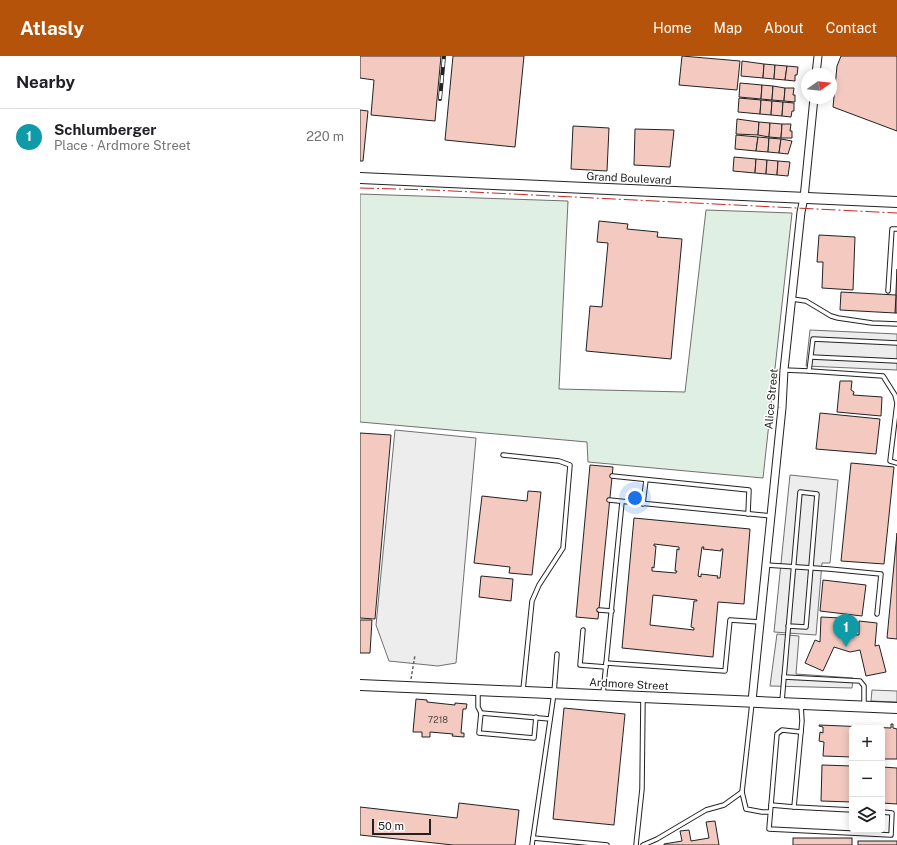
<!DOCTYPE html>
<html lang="en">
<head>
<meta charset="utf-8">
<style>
	:root { --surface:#fff; --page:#f6f6f6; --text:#202124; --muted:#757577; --line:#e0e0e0; --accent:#b45309 }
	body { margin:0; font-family:"Public Sans",sans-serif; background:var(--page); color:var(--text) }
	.controls { position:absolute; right:12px; bottom:12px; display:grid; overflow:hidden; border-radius:6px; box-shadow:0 2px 10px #0003 }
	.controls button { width:36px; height:36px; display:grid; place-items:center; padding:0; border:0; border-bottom:1px solid var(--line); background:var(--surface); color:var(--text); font:20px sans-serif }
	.compass { position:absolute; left:441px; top:12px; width:36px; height:36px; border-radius:50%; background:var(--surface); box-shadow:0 2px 10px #0003; rotate:76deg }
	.scale { position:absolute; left:12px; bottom:10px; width:59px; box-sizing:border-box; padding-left:4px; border:2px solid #222; border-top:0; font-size:11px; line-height:14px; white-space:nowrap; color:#222; -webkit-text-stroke:3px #fff; paint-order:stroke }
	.you { position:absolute; left:275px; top:442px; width:14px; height:14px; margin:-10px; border:3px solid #fff; border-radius:50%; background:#1a73e8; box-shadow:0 0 0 6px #1a73e833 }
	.badge { display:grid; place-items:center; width:26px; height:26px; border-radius:50%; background:var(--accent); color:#fff; font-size:13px; font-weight:700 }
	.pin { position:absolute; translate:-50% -33px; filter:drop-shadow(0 1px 2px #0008) }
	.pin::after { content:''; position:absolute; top:21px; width:14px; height:12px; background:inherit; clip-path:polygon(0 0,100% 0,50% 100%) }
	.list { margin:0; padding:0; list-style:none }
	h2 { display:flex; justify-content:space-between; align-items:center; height:52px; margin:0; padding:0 16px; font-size:17px }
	h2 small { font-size:13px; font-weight:400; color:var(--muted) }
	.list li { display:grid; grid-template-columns:26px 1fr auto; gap:12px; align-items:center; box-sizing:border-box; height:56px; padding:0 16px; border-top:1px solid var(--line) }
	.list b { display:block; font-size:15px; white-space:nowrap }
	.list p { margin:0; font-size:13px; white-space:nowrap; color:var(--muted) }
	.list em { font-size:13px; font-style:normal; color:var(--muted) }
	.icon { flex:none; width:22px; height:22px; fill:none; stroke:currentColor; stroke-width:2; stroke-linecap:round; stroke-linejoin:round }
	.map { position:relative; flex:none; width:537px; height:789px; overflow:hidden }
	header { display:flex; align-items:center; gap:24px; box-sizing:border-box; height:56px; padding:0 20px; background:var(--accent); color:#fff }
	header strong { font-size:19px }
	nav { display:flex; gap:22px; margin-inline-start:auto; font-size:14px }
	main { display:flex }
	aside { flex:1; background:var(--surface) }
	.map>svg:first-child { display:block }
	.green { fill:#e0efe3; stroke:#6f6f6f }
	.parking { fill:#ededed; stroke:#6f6f6f }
	.building { fill:#f3c9c0; stroke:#222; fill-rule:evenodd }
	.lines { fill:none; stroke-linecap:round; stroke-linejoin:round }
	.lane-casing { stroke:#222; stroke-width:5.5 }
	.street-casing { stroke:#222; stroke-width:9 }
	.secondary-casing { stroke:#222; stroke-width:12 }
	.path { stroke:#646464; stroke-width:1.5; stroke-dasharray:3 2; stroke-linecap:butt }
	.lane { stroke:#fff; stroke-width:3.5 }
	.street { stroke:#fff; stroke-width:7 }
	.secondary { stroke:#fff; stroke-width:10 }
	.rail-casing { stroke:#222; stroke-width:4 }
	.rail { stroke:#fff; stroke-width:2.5; stroke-dasharray:8; stroke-linecap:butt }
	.power { stroke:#c62828; stroke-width:1; stroke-dasharray:14 3 2 3; stroke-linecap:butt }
	.labels { text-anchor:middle; stroke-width:3; stroke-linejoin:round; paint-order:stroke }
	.number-label { font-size:9px; fill:#564c4a }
	.street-label { font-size:11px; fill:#222; stroke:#fff }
</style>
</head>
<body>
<header>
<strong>Atlasly</strong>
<nav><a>Home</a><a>Map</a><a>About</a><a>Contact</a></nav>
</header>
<main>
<aside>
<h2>Nearby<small></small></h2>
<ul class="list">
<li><span class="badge" style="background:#0f9aa8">1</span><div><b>Schlumberger</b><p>Place · Ardmore Street</p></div><em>220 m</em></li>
</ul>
</aside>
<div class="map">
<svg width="537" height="789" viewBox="0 0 537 789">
	<rect width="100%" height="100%" fill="#fff"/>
	<polygon class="green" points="0,138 208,145 199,333 325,336 346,154 432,157 403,422 228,406 227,386 0,366"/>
	<g class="parking">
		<polygon points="450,274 537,278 537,314 446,310"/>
		<polygon points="35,374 116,382 96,607 78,610 29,605 16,569"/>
		<polygon points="430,419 478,424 470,507 462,507 456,579 414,576"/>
		<polygon points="417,578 439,580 436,618 493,622 492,632 410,630"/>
		<polygon points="512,634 537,635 537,646 511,645"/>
	</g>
	<g class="building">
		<polygon points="0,0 81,0 75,65 11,59 14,24 0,22"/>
		<polygon points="93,0 164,0 155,91 85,84"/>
		<polygon points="322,0 380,5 377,34 319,29"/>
		<polygon points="481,0 537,0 537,75 473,51 477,10"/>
		<polygon points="382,5 404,8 403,22 381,20"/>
		<polygon points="404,8 415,9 414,23 403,22"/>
		<polygon points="415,9 427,10 425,24 414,23"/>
		<polygon points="427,10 438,11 437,19 435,19 435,25 425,24"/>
		<polygon points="380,27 402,29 401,43 379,41"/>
		<polygon points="402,29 413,30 412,44 401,43"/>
		<polygon points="413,30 425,32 424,45 412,44"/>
		<polygon points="425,32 434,32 433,39 435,39 435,46 424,45"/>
		<polygon points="379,42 401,44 400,58 378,56"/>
		<polygon points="401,44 412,45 411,59 400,58"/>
		<polygon points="412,45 423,46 422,60 411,59"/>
		<polygon points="423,46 434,47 434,55 432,55 431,61 422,60"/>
		<polygon points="0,54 8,55 3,105 0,105"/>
		<polygon points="377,63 399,66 398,79 376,78"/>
		<polygon points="399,66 410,67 409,81 398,79"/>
		<polygon points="410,67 422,68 421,82 409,81"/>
		<polygon points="422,68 431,68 430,75 432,75 432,82 421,82"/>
		<polygon points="213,70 249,72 247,115 211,113"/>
		<polygon points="275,73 314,74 310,111 274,109"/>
		<polygon points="376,79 398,81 396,95 375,93"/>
		<polygon points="398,81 409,82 408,96 396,95"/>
		<polygon points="409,82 421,83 419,97 408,96"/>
		<polygon points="421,83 432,85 428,98 419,97"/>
		<polygon points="374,101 396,103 395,117 373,115"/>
		<polygon points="396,103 407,104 406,118 395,117"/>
		<polygon points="407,104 418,105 417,119 406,118"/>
		<polygon points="418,105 430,106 428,120 417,119"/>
		<polygon points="239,165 268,168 267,173 298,176 297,181 322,183 311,303 226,295 230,250 242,251 248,187 237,186"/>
		<polygon points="459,179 495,181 493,234 462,232 463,206 457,206"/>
		<polygon points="537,213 537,257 535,257"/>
		<polygon points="481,236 536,239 535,257 480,254"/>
		<polygon points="480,325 492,325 491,334 494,336 493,339 522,341 521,360 477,356"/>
		<polygon points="460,357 520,363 516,398 456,393"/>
		<polygon points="0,377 31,379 15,563 0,562"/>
		<polygon points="491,407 534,411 524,508 481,505"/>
		<polygon points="230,409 253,411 238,563 216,561"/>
		<polygon points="168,435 181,436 172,519 149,517 150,511 114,507 122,440 167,445"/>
		<path d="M274,462L390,473L384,548L358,546L353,601L262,592ZM294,488L319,491V494L317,493L315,515H317L316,517L292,515V511L294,512L296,490H294ZM342,491H344L343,493L361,495V493H363L360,522H357L358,520L341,518V521L338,520ZM293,539L337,544V545H334L331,571L334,572V574L290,569Z"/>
		<polygon points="537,477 537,583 527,582"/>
		<polygon points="121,520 153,523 151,545 119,541"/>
		<polygon points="463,524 506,529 502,560 460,555"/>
		<polygon points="461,561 480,562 479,578 499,579 499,565 517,567 515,590 519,589 526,616 506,620 500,594 490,596 474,591 463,615 445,607 455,584 460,586"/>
		<polygon points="0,564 12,564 10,597 0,597"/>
		<polygon points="56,643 67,644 67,646 95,649 95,647 107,648 106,653 103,653 101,677 104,677 104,681 92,680 93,678 70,676 70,681 62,681 62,676 53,676"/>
		<polygon points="204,652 265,658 254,769 193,763"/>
		<polygon points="531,668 533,668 533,672 537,673 537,703 522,703 522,672 492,672 492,701 463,700 464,686 459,685 460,676 463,677 463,671 459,670 459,669 531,672"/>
		<polygon points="462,709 492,710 492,746 461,745"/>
		<polygon points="522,711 537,712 537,748 522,747"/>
		<polygon points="99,747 159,754 155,789 93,789 0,779 0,751 97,762"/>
		<polygon points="355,765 359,789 304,789 304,788 322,785 320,775 329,774 331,785 349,782 346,766"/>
		<rect x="433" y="782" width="59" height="7"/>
		<rect x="498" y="785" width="39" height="4"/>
	</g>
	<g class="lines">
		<g class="lane-casing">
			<g id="lane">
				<polyline points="528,235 532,173 537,173"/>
				<polyline points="432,243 446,245 471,260 478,262 512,267 537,268"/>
				<polyline points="451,301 537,305"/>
				<polyline points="424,314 449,315 453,283 537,287"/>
				<polyline points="449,315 523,320 535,339 537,347 530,405 537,407"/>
				<polyline points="143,399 199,405 210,409 203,492 179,529 172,545 163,634"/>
				<polyline points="252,420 389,434 388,458"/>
				<polyline points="249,444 411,460"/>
				<polyline points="283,448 286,424"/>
				<polyline points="406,509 469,513 521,518 517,558"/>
				<polyline points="239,554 252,555"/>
				<polyline points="223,574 220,609 246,611"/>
				<polyline points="246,607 365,615 370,564 400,566"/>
				<polyline points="424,621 500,625 504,630 504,649"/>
				<polyline points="118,635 118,651 121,657 119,677 174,682 176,661"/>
				<polyline points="243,638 262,446"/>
				<polyline points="422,645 440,436 457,438 446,571 428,570"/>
				<polyline points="441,649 442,665 434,751 492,754"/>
				<polyline points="121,657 190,663"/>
				<polyline points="441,676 422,674 417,678 409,773 531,779 532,757 522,756"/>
				<polyline points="382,736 386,753 402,756 410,756"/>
				<polyline points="411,749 434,751"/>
				<polyline points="173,782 247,789"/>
				<polyline points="172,789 194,637 197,598"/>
				<polyline points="276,789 282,733 283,642"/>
				<polyline points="283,789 297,783 346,754 364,749 382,736 392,647"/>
			</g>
		</g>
		<g class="street-casing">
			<g id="street">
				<polyline points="456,18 458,0"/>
				<polyline points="392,645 422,352 424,314 441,156 444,142 454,42"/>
			</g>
		</g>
		<g class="secondary-casing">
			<g id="secondary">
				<polyline points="0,122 537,146"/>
				<polyline points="0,629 537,652"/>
			</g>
		</g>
		<polyline class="path" points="51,623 55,599"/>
		<use href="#lane" class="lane"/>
		<use href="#street" class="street"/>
		<use href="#secondary" class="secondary"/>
		<g class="rail-casing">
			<polyline id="rail" points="80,43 84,0"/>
		</g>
		<use href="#rail" class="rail"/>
		<polyline class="power" points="0,132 72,134 537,157"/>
	</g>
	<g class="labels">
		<g class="number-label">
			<text x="78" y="667">7218</text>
		</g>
		<g class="street-label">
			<text transform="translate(269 122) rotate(3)" y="4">Grand Boulevard</text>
			<text transform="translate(411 343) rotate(-85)" y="4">Alice Street</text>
			<text transform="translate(269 628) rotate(3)" y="4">Ardmore Street</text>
		</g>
	</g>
</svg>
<div class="controls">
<button>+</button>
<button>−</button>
<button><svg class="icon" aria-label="layers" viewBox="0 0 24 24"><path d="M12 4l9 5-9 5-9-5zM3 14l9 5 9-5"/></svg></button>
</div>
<svg class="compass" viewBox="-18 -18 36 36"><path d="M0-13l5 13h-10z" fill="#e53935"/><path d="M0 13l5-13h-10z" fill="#757577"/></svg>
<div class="scale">50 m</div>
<div class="you"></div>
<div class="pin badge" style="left:486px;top:591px;background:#0f9aa8">1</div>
</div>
</main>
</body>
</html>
